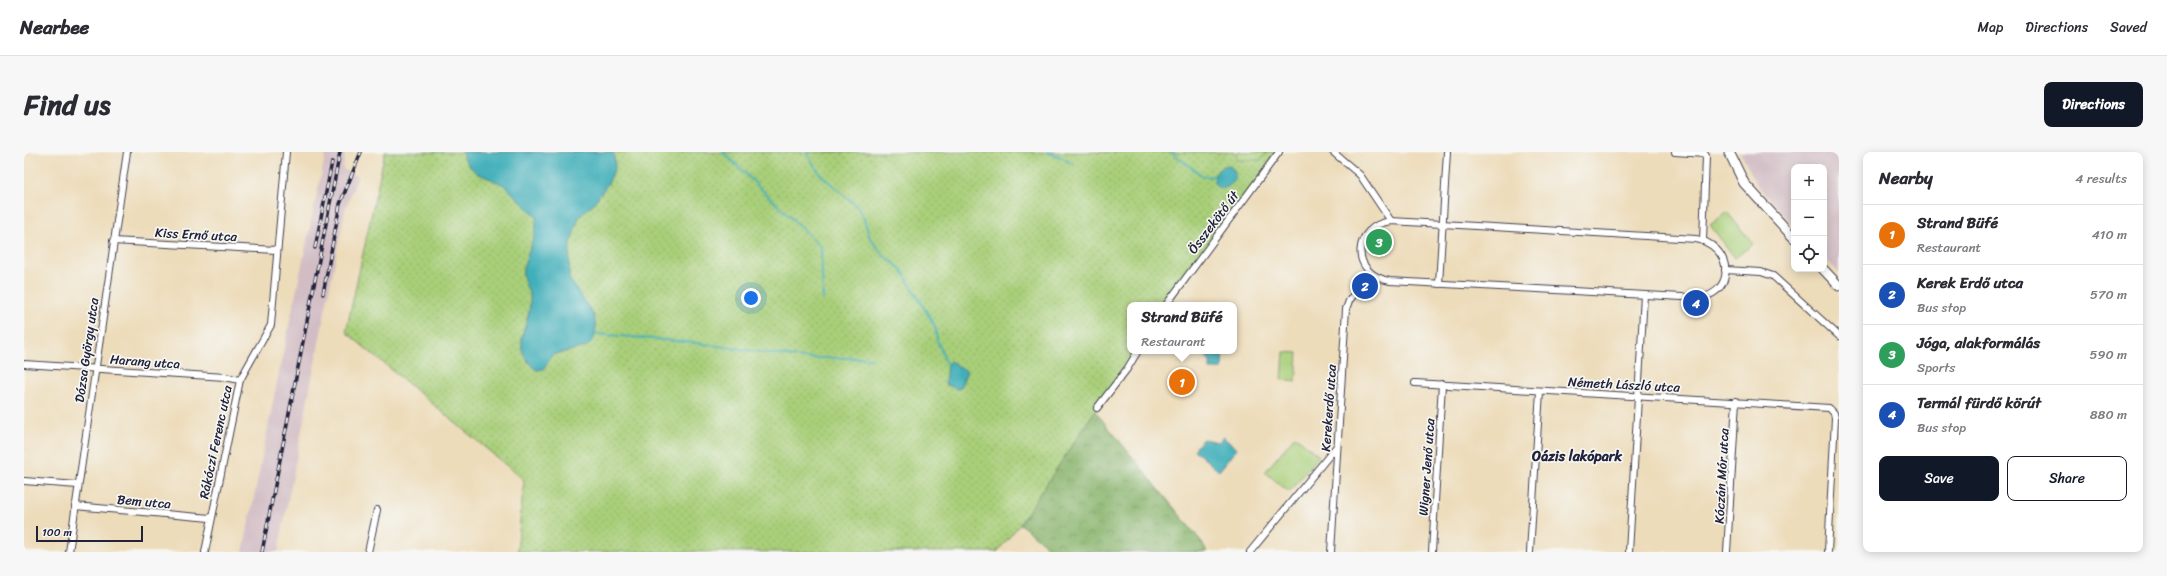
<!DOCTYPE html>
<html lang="en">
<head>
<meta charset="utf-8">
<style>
	:root { --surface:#fff; --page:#f7f7f7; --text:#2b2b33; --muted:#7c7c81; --line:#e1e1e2; --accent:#111827 }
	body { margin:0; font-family:Sriracha,sans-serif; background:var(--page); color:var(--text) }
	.controls { position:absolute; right:12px; top:12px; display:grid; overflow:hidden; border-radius:8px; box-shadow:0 2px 10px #0003 }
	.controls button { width:36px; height:36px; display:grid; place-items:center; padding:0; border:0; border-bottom:1px solid var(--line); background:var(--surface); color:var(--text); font:20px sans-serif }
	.scale { position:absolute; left:12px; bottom:10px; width:107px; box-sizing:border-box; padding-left:4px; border:2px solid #22223b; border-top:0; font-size:11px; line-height:14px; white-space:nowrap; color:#22223b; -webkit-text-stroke:3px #f6f6f2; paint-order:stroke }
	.you { position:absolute; left:727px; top:146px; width:14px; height:14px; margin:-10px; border:3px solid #fff; border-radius:50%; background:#1a73e8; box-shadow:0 0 0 6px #1a73e833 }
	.badge { display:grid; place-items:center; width:26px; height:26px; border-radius:50%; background:var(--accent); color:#fff; font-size:13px; font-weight:700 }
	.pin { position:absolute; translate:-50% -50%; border:2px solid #fff; box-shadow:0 1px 4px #0006 }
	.popup { position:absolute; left:1103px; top:150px; width:110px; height:52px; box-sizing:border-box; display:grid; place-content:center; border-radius:8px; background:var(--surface); filter:drop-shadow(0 1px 3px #0005); font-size:13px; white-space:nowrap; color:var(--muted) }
	.popup b { font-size:15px; color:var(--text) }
	.popup::after { content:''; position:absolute; left:50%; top:100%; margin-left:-8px; border:8px solid transparent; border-top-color:var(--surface) }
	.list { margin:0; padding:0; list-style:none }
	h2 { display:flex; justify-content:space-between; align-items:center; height:52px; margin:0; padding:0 16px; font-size:17px }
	h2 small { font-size:13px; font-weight:400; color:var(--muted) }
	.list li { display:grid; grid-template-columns:26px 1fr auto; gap:12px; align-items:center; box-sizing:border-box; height:60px; padding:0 16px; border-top:1px solid var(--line) }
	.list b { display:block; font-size:15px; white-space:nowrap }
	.list p { margin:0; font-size:13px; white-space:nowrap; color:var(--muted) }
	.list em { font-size:13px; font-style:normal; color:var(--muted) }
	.actions { display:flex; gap:8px; padding:12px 16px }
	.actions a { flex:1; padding:9px 0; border:1px solid var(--accent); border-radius:8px; text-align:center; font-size:14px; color:var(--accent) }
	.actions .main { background:var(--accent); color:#fff }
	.icon { flex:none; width:22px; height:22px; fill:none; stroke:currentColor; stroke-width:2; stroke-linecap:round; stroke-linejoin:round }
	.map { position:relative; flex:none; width:1815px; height:400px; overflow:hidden; border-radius:8px }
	header { display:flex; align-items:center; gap:24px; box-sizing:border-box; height:56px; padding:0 20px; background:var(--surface); border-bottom:1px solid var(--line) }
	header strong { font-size:19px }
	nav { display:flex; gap:22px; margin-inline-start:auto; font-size:14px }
	.intro { display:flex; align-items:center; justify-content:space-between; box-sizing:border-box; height:96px; padding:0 24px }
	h1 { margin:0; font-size:28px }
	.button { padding:10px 18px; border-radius:8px; background:var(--accent); color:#fff; font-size:14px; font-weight:700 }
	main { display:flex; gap:24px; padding:0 24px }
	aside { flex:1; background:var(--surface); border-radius:8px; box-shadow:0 2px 10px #0003 }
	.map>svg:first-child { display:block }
	.industrial { fill:#d2bdc5 }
	.grass { fill:url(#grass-dots); stroke:#66785a }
	.forest { fill:url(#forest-crowns); stroke:#546a52 }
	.park { fill:#a9cf79; stroke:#66785a }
	.water { fill:#3fafb9; stroke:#30687a }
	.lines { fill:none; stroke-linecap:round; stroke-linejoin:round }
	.stream { stroke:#3fafb9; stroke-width:2 }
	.street-casing { stroke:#403e4e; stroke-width:8 }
	.secondary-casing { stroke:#403e4e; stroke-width:11 }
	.street { stroke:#fff; stroke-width:6 }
	.secondary { stroke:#fff; stroke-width:9 }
	.rail-casing { stroke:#22223b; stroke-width:3.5 }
	.rail { stroke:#f6f6f2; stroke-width:2; stroke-dasharray:6; stroke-linecap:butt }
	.labels { text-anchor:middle; stroke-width:3.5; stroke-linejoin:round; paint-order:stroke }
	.street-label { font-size:13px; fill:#22223b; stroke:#f6f6f2 }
	.neighbourhood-label { font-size:14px; font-weight:bold; fill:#22223b; stroke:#f6f6f2 }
</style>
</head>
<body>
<header>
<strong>Nearbee</strong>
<nav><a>Map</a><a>Directions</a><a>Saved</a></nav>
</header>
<div class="intro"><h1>Find us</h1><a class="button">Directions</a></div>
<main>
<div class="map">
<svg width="1815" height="400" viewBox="0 0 1815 400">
	<defs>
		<pattern id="grass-dots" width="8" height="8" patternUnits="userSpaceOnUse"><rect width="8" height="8" fill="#a9cf79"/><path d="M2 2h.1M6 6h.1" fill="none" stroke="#91b16a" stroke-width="1.8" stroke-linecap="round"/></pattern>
		<pattern id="forest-crowns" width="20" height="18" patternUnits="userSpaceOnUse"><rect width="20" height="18" fill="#86b269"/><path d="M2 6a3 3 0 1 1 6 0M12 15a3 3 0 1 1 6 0" fill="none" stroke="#6d9058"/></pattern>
	</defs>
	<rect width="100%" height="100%" fill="#f6f6f2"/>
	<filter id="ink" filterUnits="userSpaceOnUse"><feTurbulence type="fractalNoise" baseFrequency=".025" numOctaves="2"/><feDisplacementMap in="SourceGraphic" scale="8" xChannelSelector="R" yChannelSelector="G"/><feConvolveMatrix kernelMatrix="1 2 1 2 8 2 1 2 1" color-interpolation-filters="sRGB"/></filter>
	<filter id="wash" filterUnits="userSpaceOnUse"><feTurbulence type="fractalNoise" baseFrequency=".012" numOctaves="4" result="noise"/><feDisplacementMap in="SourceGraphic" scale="16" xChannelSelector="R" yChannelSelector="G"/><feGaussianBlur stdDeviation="0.9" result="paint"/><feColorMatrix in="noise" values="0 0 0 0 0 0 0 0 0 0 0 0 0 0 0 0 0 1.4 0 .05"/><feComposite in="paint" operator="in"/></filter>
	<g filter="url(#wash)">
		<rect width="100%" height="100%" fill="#eddcba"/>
		<g class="industrial">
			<polygon points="302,0 321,0 319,17 334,24 321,58 254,400 219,400 254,225"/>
			<polygon points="1716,0 1815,0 1815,121 1800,105 1800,15 1770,15 1770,73 1733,33"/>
		</g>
		<polygon class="grass" points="361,0 1250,0 1238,24 1142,153 1106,153 1106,199 1114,199 1073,256 996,372 973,400 493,400 500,328 322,180"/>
		<polygon class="forest" points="1071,259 1177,389 1183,400 1030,400 996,372"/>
		<g class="park">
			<polygon points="1213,0 1243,0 1237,8 1212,8"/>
			<polygon points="1703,60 1729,92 1711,106 1686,73"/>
			<polygon points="1260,200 1274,201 1272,230 1258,228"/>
			<polygon points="1271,284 1295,304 1265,340 1241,320"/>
		</g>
		<g class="water">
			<path d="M437,0H588L590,3L591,15L585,30L569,52L555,65L546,93L545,126L570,164L572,175L570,187L562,195L528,203L520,217L512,218C484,193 505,179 506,150C507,139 497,129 499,117C504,98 514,84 512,64L480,33L453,21L444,13Z"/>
			<path d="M1203,13C1219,19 1209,39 1194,36C1187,26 1191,17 1203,13Z"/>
			<polygon points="1183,199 1199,199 1198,217 1186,217 1186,207 1183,207"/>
			<polygon points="926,209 943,219 936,236 933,237 921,232 923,213"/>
			<polygon points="1199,285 1213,297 1195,319 1170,298 1179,287 1195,290"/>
		</g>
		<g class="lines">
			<g class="stream">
				<polyline points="699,0 797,95 799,148"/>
				<polyline points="782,0 796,22 833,54 840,67 846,86 859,103 877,117 911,174 913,188 923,213"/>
				<polyline points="1023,0 1039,6 1050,13"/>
				<polyline points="1147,0 1180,25 1190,24"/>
				<polyline points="570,179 574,182 673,191 779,206 848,206"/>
			</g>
		</g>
	</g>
	<g filter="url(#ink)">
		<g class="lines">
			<g class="street-casing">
				<g id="street">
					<polyline points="1309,0 1336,23 1367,69"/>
					<polyline points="1651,0 1681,2 1682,4 1679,89"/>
					<path d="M1367,69L1672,87C1707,93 1714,139 1676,146L1366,129C1325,122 1328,74 1367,69Z"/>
					<polyline points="89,89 253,98"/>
					<polyline points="1701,118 1737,120 1749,124 1815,184"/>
					<polyline points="1415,132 1423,0"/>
					<polyline points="1142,153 1255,0"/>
					<polyline points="0,212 201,225 216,228"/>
					<polyline points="1391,231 1805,256 1810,261 1811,266 1804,400"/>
					<polyline points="1073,256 1103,217 1114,199"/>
					<polyline points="0,329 54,333"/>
					<polyline points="51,354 186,366"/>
					<polyline points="45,400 103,0"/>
					<polyline points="181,400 216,228 247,173 262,0"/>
					<polyline points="344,400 353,358"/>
					<polyline points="1226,400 1313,294"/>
					<polyline points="1307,400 1322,157 1325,149 1346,121"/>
					<polyline points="1408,400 1418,232"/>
					<polyline points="1506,400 1516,239"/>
					<polyline points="1605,400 1620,143"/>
					<polyline points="1703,400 1712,249"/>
				</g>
			</g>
			<g class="secondary-casing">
				<g id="secondary">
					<polyline points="1705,0 1720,31 1770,86"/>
					<polyline points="1799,117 1815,134"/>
				</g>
			</g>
			<use href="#street" class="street"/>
			<use href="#secondary" class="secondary"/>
			<g class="rail-casing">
				<g id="rail">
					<polyline points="291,96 308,10"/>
					<polyline points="299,142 316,52 337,0"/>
					<polyline points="238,400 316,0"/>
				</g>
			</g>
			<use href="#rail" class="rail"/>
		</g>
	</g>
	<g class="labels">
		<g class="street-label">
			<text transform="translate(1189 70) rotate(-53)" y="5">Összekötő út</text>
			<text transform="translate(172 82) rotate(3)" y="5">Kiss Ernő utca</text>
			<text transform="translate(62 198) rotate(-82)" y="5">Dózsa György utca</text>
			<text transform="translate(121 209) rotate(4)" y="5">Harang utca</text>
			<text transform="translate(1600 232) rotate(3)" y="5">Németh László utca</text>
			<text transform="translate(1304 256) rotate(-86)" y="5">Kerekerdő utca</text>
			<text transform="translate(191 290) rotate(-78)" y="5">Rákóczi Ferenc utca</text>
			<text transform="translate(1402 315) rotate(-86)" y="5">Wigner Jenő utca</text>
			<text transform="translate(1697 324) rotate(-87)" y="5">Kóczán Mór utca</text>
			<text transform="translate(120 349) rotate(5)" y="5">Bem utca</text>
		</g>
		<g class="neighbourhood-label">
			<text x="1553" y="309">Oázis lakópark</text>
		</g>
	</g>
</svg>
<div class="controls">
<button>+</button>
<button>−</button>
<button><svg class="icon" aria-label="locate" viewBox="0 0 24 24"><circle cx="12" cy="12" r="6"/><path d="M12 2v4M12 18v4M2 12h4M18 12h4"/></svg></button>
</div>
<div class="scale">100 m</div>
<div class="you"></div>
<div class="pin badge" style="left:1158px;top:230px;background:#e8710a">1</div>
<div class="popup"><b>Strand Büfé</b>Restaurant</div>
<div class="pin badge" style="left:1341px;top:134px;background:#1a4fb4">2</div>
<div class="pin badge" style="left:1355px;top:90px;background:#2e9e5b">3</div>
<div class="pin badge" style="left:1672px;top:151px;background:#1a4fb4">4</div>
</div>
<aside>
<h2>Nearby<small>4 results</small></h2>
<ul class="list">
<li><span class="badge" style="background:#e8710a">1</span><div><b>Strand Büfé</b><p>Restaurant</p></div><em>410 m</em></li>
<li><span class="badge" style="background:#1a4fb4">2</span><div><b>Kerek Erdő utca</b><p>Bus stop</p></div><em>570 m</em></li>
<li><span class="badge" style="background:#2e9e5b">3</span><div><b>Jóga, alakformálás</b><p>Sports</p></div><em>590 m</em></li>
<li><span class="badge" style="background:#1a4fb4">4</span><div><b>Termál fürdő körút</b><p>Bus stop</p></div><em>880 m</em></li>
</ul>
<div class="actions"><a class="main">Save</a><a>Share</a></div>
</aside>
</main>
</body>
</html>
